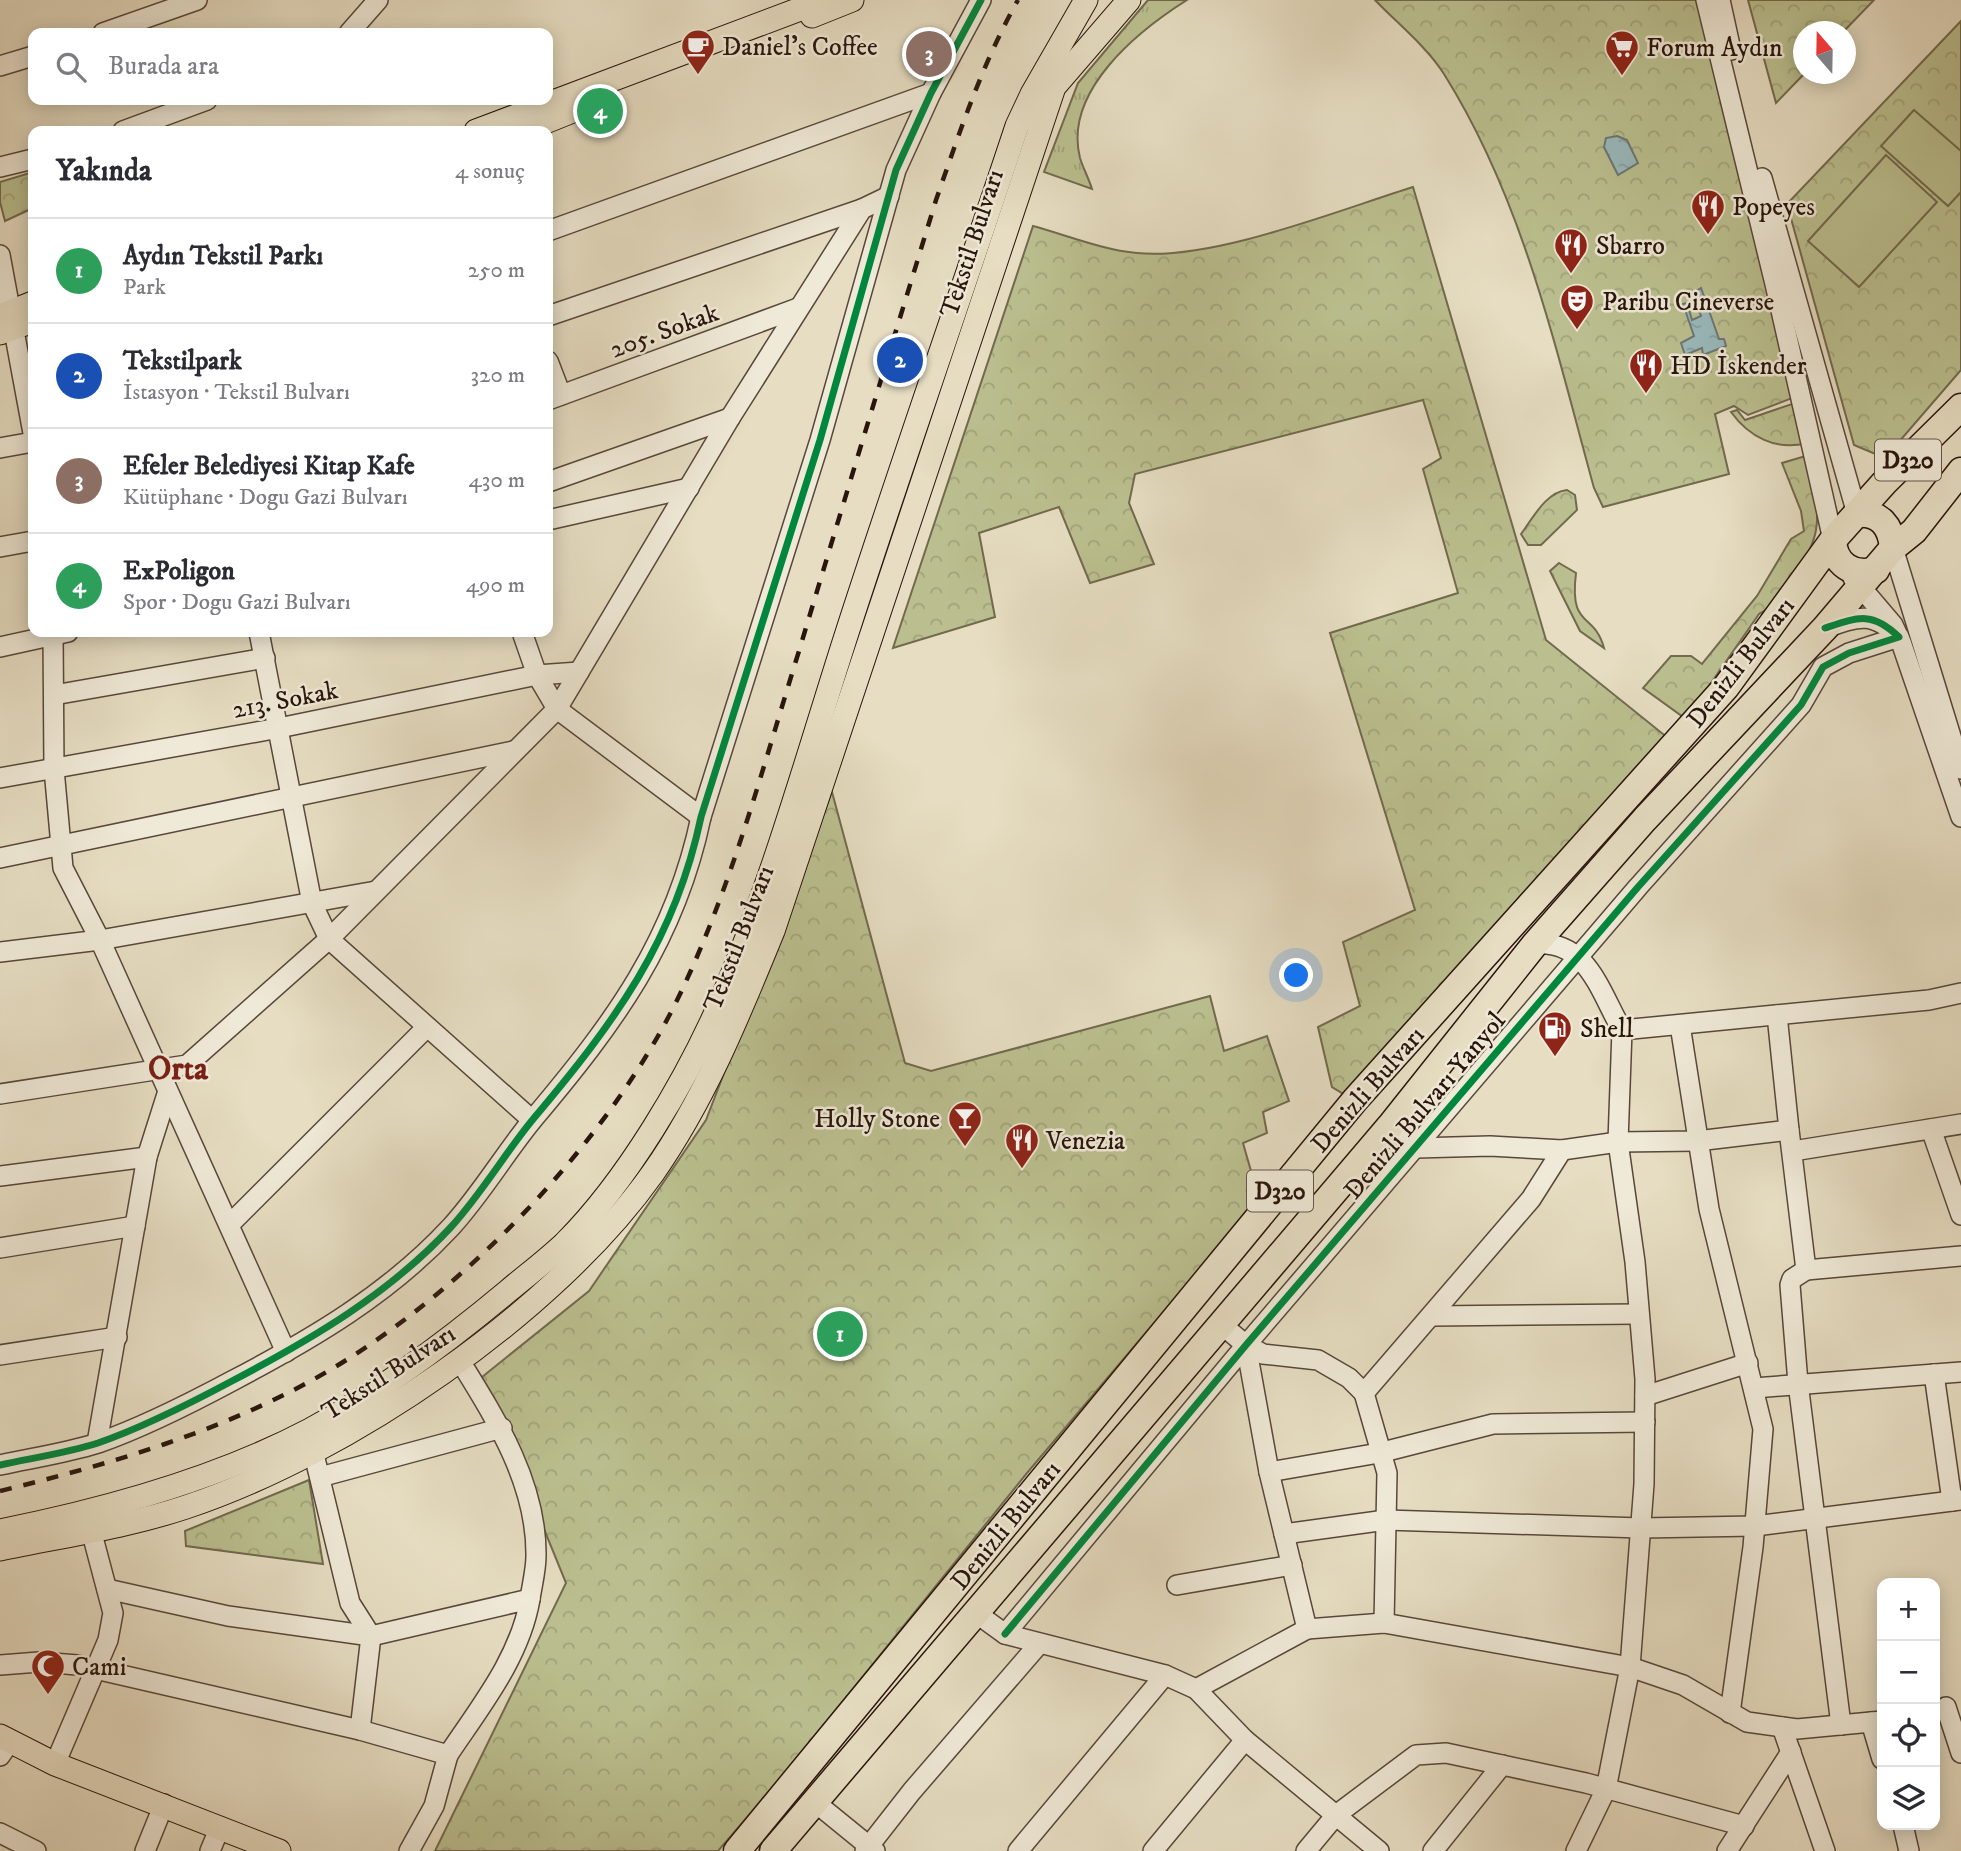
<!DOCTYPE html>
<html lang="tr">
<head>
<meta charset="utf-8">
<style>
	:root { --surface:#fff; --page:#f2f2f3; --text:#2b2b33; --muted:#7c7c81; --line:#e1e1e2; --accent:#d93025 }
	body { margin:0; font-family:"IM FELL DW Pica",serif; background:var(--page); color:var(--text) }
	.controls { position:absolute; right:21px; bottom:21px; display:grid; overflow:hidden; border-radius:14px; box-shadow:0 4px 18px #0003 }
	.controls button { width:63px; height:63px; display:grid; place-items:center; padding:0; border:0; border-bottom:2px solid var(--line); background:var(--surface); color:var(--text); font:35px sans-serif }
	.compass { position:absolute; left:1793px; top:21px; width:63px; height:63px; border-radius:50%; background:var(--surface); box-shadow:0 4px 18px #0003; rotate:340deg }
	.you { position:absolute; left:1297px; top:976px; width:24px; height:24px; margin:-18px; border:5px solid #fff; border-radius:50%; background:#1a73e8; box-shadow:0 0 0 10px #1a73e833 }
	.badge { display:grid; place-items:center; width:46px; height:46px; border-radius:50%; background:var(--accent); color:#fff; font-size:23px; font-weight:700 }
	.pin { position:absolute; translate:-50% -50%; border:4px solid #fff; box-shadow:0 2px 7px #0006 }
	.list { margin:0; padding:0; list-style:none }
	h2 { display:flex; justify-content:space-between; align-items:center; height:91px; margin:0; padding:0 28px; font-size:30px }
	h2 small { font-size:23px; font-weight:400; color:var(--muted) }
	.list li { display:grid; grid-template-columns:46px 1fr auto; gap:21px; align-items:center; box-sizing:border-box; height:105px; padding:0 28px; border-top:2px solid var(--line) }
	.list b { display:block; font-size:26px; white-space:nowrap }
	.list p { margin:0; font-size:23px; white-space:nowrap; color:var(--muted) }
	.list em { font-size:23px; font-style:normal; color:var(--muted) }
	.icon { flex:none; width:38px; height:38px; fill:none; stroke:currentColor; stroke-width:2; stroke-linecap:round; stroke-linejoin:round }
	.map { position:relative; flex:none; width:1961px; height:1851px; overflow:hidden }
	.search { position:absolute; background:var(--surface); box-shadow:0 4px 18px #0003; left:28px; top:28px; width:525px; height:77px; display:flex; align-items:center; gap:18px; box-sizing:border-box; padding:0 24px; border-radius:14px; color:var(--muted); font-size:26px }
	.panel { position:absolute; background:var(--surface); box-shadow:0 4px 18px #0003; left:28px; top:126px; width:525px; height:511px; border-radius:14px }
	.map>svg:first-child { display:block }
	.grass { fill:url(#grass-tufts); stroke:#726a4e; stroke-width:2 }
	.forest { fill:url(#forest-crowns); stroke:#726a4e; stroke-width:2 }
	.pitch { fill:#bbbf8f; stroke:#726a4e; stroke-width:2 }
	.water { fill:url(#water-ripples); stroke:#6d7877; stroke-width:2 }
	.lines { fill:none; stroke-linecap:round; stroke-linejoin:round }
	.minor-casing { stroke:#58473a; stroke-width:22 }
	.major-casing { stroke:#29150d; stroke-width:25 }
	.highway-casing { stroke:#29150d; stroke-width:29 }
	.minor { stroke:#efe9d7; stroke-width:19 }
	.major { stroke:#e6ddc2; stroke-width:23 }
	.highway { stroke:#e6ddc2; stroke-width:26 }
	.rail { stroke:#29150d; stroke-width:4.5; stroke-dasharray:12 12; stroke-linecap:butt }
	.cycleway-casing { stroke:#efe9d7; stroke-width:11 }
	.cycleway { stroke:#00873e; stroke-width:7 }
	.labels { text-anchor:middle; stroke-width:5; stroke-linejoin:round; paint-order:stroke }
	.shield { fill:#efe9d7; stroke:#64554a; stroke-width:2 }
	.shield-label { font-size:24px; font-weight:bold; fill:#29150d }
	.poi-label { font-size:26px; fill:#29150d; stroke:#efe9d7; text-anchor:start }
	.street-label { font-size:26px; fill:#29150d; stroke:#efe9d7 }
	.district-label { font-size:33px; font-weight:bold; fill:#7a1f14; stroke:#efe9d7 }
</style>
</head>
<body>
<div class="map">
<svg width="1961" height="1851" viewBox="0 0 1961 1851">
	<defs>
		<pattern id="grass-tufts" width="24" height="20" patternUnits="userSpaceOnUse" patternTransform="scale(1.75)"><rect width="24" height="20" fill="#bbbf8f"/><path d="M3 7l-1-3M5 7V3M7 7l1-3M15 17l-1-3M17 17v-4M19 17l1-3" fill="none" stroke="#a1a37a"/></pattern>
		<pattern id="forest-crowns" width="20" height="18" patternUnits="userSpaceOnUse" patternTransform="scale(1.75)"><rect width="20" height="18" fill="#bbbf8f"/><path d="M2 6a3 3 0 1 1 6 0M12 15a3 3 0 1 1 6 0" fill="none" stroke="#a1a37a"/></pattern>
		<pattern id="water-ripples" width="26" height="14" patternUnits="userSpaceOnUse" patternTransform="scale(1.75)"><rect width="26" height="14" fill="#9ababd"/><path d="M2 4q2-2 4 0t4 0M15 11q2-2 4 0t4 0" fill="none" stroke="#859fa1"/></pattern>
	</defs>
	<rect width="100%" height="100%" fill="#e6ddc2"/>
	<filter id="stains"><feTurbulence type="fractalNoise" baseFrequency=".00286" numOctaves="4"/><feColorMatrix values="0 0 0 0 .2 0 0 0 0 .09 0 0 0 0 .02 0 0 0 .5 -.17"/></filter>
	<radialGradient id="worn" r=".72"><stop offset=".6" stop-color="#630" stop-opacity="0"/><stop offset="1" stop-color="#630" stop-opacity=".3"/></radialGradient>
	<path class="grass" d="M1148,0H1187C1138,31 1063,91 1080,158C1083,168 1089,179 1092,189L1044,172L1078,83Z"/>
	<g class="forest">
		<path d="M1375,0H1699L1795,397L1748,415L1734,406L1715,414L1729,474L1603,507L1594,488C1555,346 1523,200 1444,74C1427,47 1397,23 1375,0Z"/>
		<polygon points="1748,0 1874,0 1844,31 1804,32 1804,74 1776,103"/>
		<polygon points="1961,21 1961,370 1885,458 1854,445 1787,204"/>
		<polygon points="33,172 33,208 5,221 0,202 0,182"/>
		<path d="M1413,187L1546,640L1668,738L1350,1098L1332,1087L1318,1027L1360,1006L1343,942L1415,910L1330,633L1458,593L1423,469L1441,458L1423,400L1135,474L1129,503L1154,564L1090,583L1059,507L979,533L995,617L893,648L1033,226C1066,235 1103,250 1137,253C1212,261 1339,210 1413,187Z"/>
		<path d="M1798,402L1807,443C1776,451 1749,437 1731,412L1737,410L1745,420Z"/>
		<path d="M1809,455C1814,479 1820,505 1816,530C1812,554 1780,604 1759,614L1686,719L1643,688L1671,656H1691L1702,664L1757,596L1791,539L1804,531L1801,511L1782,463Z"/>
		<path d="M1567,490L1575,495L1577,510L1541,545H1528L1521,534C1533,518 1546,492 1567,490Z"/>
		<path d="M1559,563L1576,573C1569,630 1594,611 1604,648L1580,631L1550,571Z"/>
		<polygon points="832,792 905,1063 931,1071 1210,996 1224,1051 1267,1036 1289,1101 1263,1112 1267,1133 1243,1143 1259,1199 1027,1473 781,1778 718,1851 435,1851 566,1583 482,1377 589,1291 706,1120"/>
		<polygon points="309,1480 323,1564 186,1546 185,1531"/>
	</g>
	<g class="pitch">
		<polygon points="1914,110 1961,151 1961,192 1948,206 1881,146"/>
		<polygon points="1886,155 1937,202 1859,287 1808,241"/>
	</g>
	<g class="water">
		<polygon points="1617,136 1627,140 1638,163 1618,175 1604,147 1606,138"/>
		<polygon points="1701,288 1719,339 1724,339 1726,346 1703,355 1702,348 1685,355 1681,343 1694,336 1683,304 1687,303 1692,320 1701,316 1693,293"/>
	</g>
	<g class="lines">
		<g class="minor-casing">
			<g id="minor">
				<polyline points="1706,0 1775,284 1833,540"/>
				<polyline points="1720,0 1731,50"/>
				<polyline points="103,33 197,0"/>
				<polyline points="349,33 378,0"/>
				<polyline points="0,66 33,56"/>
				<polyline points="123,131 207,100"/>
				<polyline points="0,167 33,159"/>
				<polyline points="1762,178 1857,514"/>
				<polyline points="548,231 931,93"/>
				<polyline points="0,255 33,433"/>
				<polyline points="548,316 862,209"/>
				<polyline points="548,361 561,395"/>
				<polyline points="548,400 798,308"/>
				<polyline points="0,448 33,442"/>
				<polyline points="548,482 730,418"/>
				<polyline points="548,520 689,488"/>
				<polyline points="0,547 33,541"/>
				<polyline points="1893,548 1961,769"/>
				<polyline points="1853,578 1893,625 1901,642 1961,817"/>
				<polyline points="53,632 54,769 63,868 100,940 286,1352"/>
				<polyline points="259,632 312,903 329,939 532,1120"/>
				<polyline points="522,632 537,675 557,709 701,817"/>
				<polyline points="0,647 68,632"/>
				<polyline points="54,695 265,658"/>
				<polyline points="0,778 279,728 537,675 579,672"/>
				<polyline points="0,858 513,751"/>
				<path d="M1535,944C1587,939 1600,992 1622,1030L1929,1000L1961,993"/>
				<polyline points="0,952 100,940 376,891"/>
				<polyline points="1680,1025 1709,1209 1763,1429 1753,1547 1730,1713"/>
				<polyline points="1622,1030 1618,1142 1635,1262 1645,1379 1644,1484 1630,1667 1683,1685 1747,1722 1797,1729 1882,1721"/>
				<polyline points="0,1094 187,1065 329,939 557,709 730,418 862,209 889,196"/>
				<polyline points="1390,1126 1416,1148 1490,1146 1562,1150 1618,1142 1697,1141 1789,1130 1777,1015"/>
				<polyline points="1931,1129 1961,1215"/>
				<polyline points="1789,1130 1806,1270 1792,1279 1790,1285 1798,1383 1841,1725"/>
				<polyline points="1793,1151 1961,1124"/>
				<polyline points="0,1176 147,1157"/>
				<polyline points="230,1224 427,1027"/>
				<polyline points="0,1248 135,1226"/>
				<polyline points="1806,1270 1961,1256"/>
				<polyline points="1432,1316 1639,1314"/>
				<polyline points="1222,1325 1246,1345 1263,1354 1318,1360 1349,1378 1364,1393"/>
				<polyline points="0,1355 117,1337"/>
				<path d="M460,1361C496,1419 537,1484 536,1556C536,1570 532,1585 530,1599"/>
				<polyline points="1934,1374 1952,1501 1961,1500"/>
				<polyline points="1754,1388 1961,1372"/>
				<polyline points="1645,1396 1748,1363"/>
				<polyline points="310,1438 350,1603 371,1636"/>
				<polyline points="97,1443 147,1157 167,1094"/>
				<path d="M0,1465C32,1458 67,1453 98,1443C144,1427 189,1404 232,1381C312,1339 389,1294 451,1227C482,1193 505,1153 534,1118C614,1023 675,941 701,817L820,440L896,170L931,93L981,0"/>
				<polyline points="1269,1472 1379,1453 1493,1424 1645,1422"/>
				<polyline points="320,1477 502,1428"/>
				<polyline points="1284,1534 1386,1520 1641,1528 1755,1526 1952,1501"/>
				<polyline points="1177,1585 1292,1565"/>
				<polyline points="107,1589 228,1616 371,1636"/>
				<polyline points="976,1613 1005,1634 1165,1675 1196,1689 1245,1740 1379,1851"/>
				<polyline points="1384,1623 1387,1473 1364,1393 1531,1199 1562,1150"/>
				<polyline points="1307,1629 1384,1623 1630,1667 1606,1789 1576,1851"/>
				<path d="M1005,1634L1246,1345L1638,887L1801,705L1823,667L1849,653L1899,637C1873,611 1859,616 1826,628"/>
				<polyline points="0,1665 39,1662 78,1665 360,1730 448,1755 434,1806 409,1851"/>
				<polyline points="1196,1689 1307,1629 1269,1472 1246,1345"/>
				<polyline points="1946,1707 1961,1753"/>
				<polyline points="1871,1722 1882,1759"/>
				<polyline points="1782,1727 1825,1851"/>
				<path d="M360,1730L371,1636L530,1599C520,1658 480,1707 448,1755"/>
				<polyline points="0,1756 9,1743"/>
				<polyline points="55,1764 108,1640 113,1613 91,1530"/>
				<polyline points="816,1803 875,1851"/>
				<polyline points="1903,1825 1909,1851"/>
				<polyline points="0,1833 36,1851"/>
				<polyline points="145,1851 164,1804"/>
				<polyline points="210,1851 220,1827"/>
				<polyline points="865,1851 912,1791 1039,1644"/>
				<polyline points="1018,1851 1165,1675"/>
				<polyline points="1153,1851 1245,1740"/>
				<polyline points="1306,1851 1336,1815 1416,1755 1446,1753 1586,1783 1744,1826"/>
				<polyline points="1433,1851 1502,1765"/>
				<polyline points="1727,1851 1791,1752"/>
			</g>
		</g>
		<g class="major-casing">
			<g id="major">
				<polyline points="812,16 852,0"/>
				<polyline points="476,131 824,0"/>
				<polyline points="523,131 575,110"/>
				<polyline points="0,316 33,303"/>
				<polyline points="0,333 33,321"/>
				<path d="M0,1531C105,1510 215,1480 310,1430C380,1392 447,1342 508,1291C527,1275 547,1260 565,1243C627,1181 686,1081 721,1001C772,884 806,761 845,639C900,468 960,298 1017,126L1032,94L1086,0"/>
				<path d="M0,1549C62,1536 126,1527 186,1507C348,1453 554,1313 653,1173C705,1099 739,1014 773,931L1054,87L1129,0"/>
				<polyline points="0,1736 55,1764 279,1851"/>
			</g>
		</g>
		<g class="highway-casing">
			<g id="highway">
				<path d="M1857,514C1880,512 1891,526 1893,548"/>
				<path d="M1833,540C1834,564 1853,577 1876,570"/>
				<polyline points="737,1851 1355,1100 1726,687 1833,540 1884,483 1961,407"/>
				<polyline points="773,1851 1390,1126 1535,944 1645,819 1825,628 1893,548 1914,531 1961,471"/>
			</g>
		</g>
		<use href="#minor" class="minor"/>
		<use href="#major" class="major"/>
		<use href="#highway" class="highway"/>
		<path class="rail" d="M0,1491C106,1465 210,1435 307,1383C455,1303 609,1144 681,992C733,883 763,766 799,651C844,501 890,350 936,200C960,131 982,64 1018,0"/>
		<g class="cycleway-casing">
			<g id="cycleway">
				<path d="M0,1465C32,1458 67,1453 98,1443C144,1427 189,1404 232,1381C312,1339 389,1294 451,1227C482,1193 505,1153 534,1118C614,1023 675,941 701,817L820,440L896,170L931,93L981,0"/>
				<path d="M1005,1634L1246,1345L1638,887L1801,705L1823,667L1849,653L1899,637C1872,611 1858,617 1825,628"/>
			</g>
		</g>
		<use href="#cycleway" class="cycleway"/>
	</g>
	<defs>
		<g id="cafe-pin" transform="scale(1.75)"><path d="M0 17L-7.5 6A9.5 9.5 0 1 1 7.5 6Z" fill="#8f2418" stroke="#efe9d7"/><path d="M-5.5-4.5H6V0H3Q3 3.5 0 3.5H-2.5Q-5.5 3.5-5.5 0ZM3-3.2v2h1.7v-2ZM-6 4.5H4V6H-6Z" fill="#fff"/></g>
		<g id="supermarket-pin" transform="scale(1.75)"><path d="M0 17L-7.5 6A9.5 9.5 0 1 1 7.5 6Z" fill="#8f2418" stroke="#efe9d7"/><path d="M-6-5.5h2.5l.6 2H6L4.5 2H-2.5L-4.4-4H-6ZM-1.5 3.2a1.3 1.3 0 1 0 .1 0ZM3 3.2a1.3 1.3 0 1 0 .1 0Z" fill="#fff"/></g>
		<g id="restaurant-pin" transform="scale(1.75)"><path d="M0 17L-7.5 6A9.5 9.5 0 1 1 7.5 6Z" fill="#8f2418" stroke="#efe9d7"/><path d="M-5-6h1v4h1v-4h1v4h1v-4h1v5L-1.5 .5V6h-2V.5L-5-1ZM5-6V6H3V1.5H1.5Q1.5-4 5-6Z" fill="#fff"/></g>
		<g id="theatre-pin" transform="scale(1.75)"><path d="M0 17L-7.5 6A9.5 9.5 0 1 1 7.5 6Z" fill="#8f2418" stroke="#efe9d7"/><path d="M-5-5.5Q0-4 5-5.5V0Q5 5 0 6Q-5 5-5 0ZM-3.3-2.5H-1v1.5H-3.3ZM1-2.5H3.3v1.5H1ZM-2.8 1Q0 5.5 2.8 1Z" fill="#fff"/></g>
		<g id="fuel-pin" transform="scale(1.75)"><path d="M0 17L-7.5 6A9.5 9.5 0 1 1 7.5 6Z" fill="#8f2418" stroke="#efe9d7"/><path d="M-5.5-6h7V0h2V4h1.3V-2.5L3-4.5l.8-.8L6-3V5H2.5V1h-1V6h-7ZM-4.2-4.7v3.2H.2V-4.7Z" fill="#fff"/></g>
		<g id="bar-pin" transform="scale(1.75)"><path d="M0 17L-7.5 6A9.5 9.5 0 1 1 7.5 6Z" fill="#8f2418" stroke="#efe9d7"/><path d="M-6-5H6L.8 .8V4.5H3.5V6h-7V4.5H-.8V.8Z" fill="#fff"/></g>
		<g id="mosque-pin" transform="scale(1.75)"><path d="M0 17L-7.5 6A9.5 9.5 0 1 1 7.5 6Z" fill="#8f2418" stroke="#efe9d7"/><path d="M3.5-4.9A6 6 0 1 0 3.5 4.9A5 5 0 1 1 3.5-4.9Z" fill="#fff"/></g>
	</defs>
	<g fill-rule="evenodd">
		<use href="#cafe-pin" x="698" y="46"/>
		<use href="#supermarket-pin" x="1622" y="47"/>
		<use href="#restaurant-pin" x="1708" y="206"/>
		<use href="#restaurant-pin" x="1571" y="245"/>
		<use href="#theatre-pin" x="1577" y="301"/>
		<use href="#restaurant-pin" x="1646" y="365"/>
		<use href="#fuel-pin" x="1555" y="1028"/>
		<use href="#bar-pin" x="965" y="1118"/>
		<use href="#restaurant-pin" x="1022" y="1140"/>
		<use href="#mosque-pin" x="48" y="1666"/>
	</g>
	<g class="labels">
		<g class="shield">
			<rect x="1875" y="439.5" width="66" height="41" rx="5"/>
			<rect x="1247" y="1170.5" width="66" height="41" rx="5"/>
		</g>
		<g class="shield-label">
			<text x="1908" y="468">D320</text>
			<text x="1280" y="1199">D320</text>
		</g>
		<g class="poi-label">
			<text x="722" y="55">Daniel’s Coffee</text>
			<text x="1646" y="56">Forum Aydın</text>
			<text x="1732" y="215">Popeyes</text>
			<text x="1596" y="254">Sbarro</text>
			<text x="1602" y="310">Paribu Cineverse</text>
			<text x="1670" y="374">HD İskender</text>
			<text x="1580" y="1037">Shell</text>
			<text x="940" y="1127" text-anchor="end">Holly Stone</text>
			<text x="1046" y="1149">Venezia</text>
			<text x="72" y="1675">Cami</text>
		</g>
		<g class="street-label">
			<text transform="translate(971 243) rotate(-72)" y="9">Tekstil Bulvarı</text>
			<text transform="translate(664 330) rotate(-20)" y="9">205. Sokak</text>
			<text transform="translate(1740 662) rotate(-52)" y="9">Denizli Bulvarı</text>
			<text transform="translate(285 699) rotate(-11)" y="9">213. Sokak</text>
			<text transform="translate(738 938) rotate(-69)" y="9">Tekstil Bulvarı</text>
			<text transform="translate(1367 1089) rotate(-49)" y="9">Denizli Bulvarı</text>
			<text transform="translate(1424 1105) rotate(-50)" y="9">Denizli Bulvarı Yanyol</text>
			<text transform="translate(388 1372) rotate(-33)" y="9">Tekstil Bulvarı</text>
			<text transform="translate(1005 1525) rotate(-51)" y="9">Denizli Bulvarı</text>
		</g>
		<g class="district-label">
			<text x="178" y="1079">Orta</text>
		</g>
	</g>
	<rect width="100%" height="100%" filter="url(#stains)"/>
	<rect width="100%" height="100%" fill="url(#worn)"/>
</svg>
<div class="controls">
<button>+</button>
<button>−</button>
<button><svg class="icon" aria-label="locate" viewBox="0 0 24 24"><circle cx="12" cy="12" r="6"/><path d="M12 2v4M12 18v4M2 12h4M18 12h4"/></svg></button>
<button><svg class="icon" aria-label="layers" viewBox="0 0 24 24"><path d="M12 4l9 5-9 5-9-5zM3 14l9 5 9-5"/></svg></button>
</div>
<svg class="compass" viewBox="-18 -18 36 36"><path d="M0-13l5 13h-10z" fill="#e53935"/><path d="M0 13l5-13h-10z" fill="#7c7c81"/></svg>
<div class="you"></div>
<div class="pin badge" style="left:840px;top:1334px;background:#2e9e5b">1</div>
<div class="pin badge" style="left:900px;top:360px;background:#1a4fb4">2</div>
<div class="pin badge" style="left:929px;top:54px;background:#8d6e63">3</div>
<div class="pin badge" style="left:600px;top:111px;background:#2e9e5b">4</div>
<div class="search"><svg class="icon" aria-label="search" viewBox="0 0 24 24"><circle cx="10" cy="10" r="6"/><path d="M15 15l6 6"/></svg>Burada ara</div>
<section class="panel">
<h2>Yakında<small>4 sonuç</small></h2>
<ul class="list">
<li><span class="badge" style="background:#2e9e5b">1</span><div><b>Aydın Tekstil Parkı</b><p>Park</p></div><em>250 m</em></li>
<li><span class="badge" style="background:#1a4fb4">2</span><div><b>Tekstilpark</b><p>İstasyon · Tekstil Bulvarı</p></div><em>320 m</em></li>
<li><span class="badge" style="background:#8d6e63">3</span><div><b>Efeler Belediyesi Kitap Kafe</b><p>Kütüphane · Dogu Gazi Bulvarı</p></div><em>430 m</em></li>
<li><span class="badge" style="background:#2e9e5b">4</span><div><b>ExPoligon</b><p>Spor · Dogu Gazi Bulvarı</p></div><em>490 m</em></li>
</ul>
</section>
</div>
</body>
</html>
